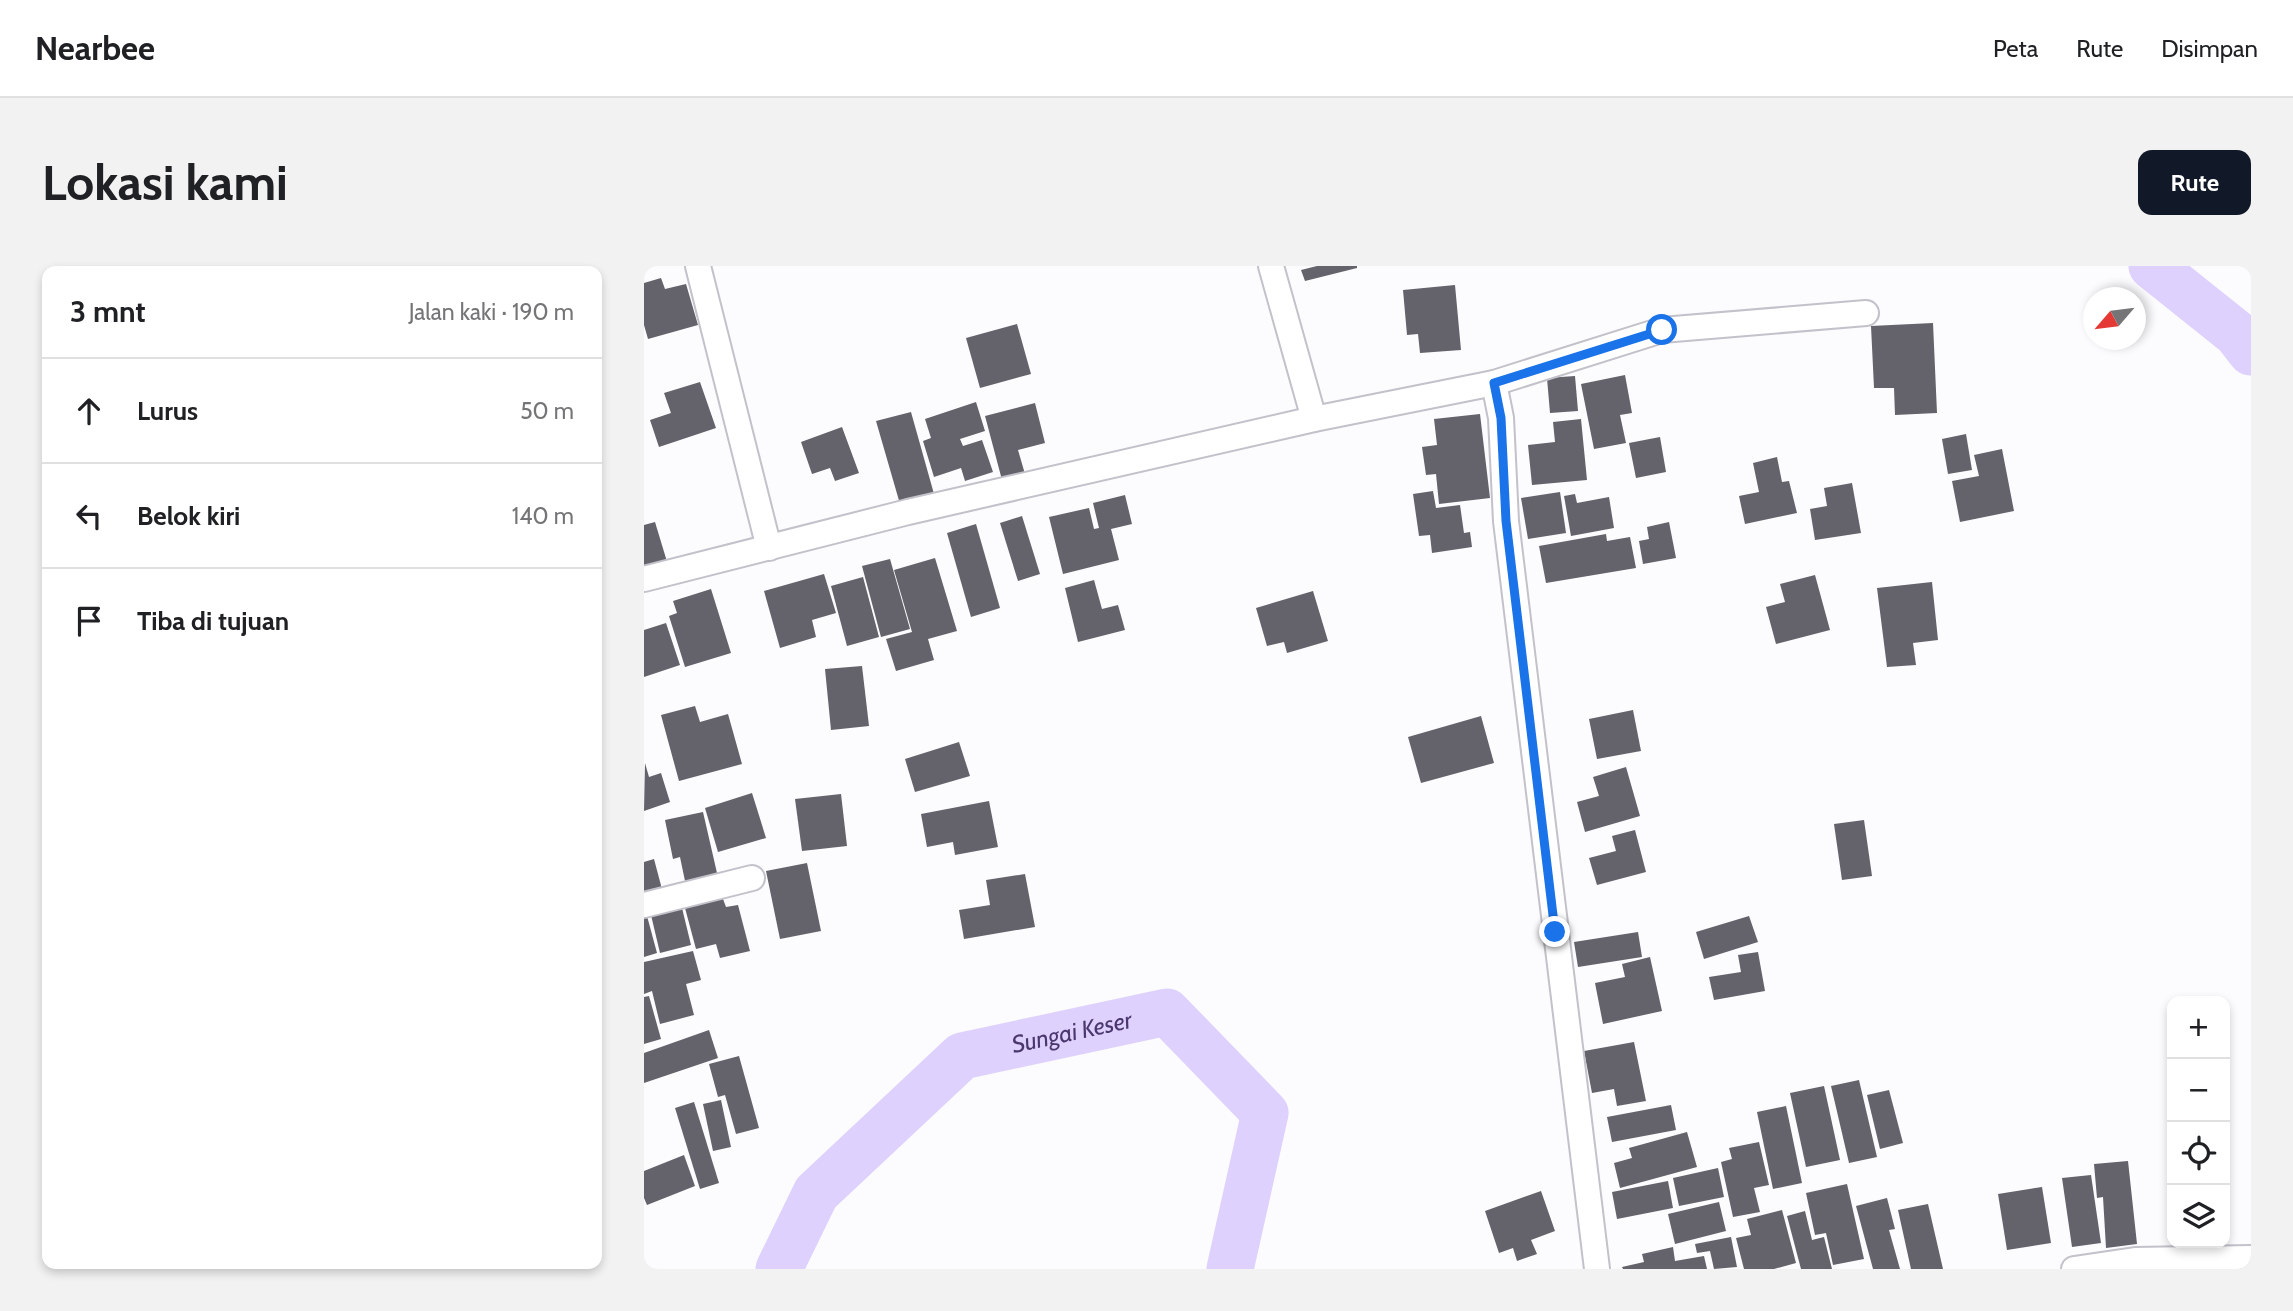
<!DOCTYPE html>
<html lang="id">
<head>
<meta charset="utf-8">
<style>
	:root { --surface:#fff; --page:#f2f2f2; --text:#202124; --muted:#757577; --line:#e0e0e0; --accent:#111827 }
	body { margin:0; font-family:Cabin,sans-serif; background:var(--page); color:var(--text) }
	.controls { position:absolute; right:21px; bottom:21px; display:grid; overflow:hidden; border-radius:14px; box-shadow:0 4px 10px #0003 }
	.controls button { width:63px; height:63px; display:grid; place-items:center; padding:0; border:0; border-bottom:2px solid var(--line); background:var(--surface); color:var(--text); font:35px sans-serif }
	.compass { position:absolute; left:1439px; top:21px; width:63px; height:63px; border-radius:50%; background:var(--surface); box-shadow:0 4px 10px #0003; rotate:242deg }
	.stop { position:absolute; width:21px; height:21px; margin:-16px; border:5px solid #1a73e8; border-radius:50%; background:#fff }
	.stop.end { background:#1a73e8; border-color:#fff; box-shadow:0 2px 7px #0008 }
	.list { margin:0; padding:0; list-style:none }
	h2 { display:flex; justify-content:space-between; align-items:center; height:91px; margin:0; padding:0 28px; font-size:30px }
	h2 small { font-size:23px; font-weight:400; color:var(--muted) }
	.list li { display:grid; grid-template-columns:46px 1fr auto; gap:21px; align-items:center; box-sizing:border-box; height:105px; padding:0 28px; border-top:2px solid var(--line) }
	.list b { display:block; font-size:26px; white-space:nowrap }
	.list em { font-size:23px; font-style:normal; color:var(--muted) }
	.icon { flex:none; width:38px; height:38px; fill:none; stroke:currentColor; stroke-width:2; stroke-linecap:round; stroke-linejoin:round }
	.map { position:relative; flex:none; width:1607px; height:1003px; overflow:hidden; border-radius:14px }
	header { display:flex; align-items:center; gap:42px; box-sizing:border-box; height:98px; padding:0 35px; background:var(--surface); border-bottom:2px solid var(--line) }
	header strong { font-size:33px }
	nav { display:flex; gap:38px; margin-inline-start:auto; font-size:24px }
	.intro { display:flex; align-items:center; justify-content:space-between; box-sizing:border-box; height:168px; padding:0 42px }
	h1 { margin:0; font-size:49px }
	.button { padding:18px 32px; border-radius:14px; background:var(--accent); color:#fff; font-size:24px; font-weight:700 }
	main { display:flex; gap:42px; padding:0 42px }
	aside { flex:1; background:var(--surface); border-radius:14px; box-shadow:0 4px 10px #0003 }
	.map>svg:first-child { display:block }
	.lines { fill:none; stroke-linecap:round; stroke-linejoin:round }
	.river { stroke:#ded1fd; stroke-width:47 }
	.building { fill:#64626a }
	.street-casing { stroke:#c3c1ca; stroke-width:28 }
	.street { stroke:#fff; stroke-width:24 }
	.route { stroke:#1a73e8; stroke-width:9 }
	.labels { text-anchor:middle; stroke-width:7; stroke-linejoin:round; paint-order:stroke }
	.water-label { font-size:24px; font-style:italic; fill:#4a376d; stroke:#fff }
</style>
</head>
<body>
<header>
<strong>Nearbee</strong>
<nav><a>Peta</a><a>Rute</a><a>Disimpan</a></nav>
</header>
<div class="intro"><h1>Lokasi kami</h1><a class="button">Rute</a></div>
<main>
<aside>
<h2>3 mnt<small>Jalan kaki · 190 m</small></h2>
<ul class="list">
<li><svg class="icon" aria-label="ahead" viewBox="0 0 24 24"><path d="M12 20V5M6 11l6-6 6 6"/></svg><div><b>Lurus</b></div><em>50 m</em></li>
<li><svg class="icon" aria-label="left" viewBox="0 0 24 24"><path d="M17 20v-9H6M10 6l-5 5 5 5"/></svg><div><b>Belok kiri</b></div><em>140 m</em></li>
<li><svg class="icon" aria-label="arrive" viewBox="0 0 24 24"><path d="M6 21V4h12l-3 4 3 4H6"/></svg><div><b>Tiba di tujuan</b></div></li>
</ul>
</aside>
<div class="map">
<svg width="1607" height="1003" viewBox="0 0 1607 1003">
	<rect width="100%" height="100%" fill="#fcfbfe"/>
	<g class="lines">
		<g class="river">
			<polyline points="1508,0 1593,68 1607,86"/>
			<path id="s1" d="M135,1003L172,927L318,790L523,746L621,847L586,1003"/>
		</g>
	</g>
	<g class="building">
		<polygon points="673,0 713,0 713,2 661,15 657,4"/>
		<polygon points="17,12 21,23 42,18 54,59 4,73 0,59 0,17"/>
		<polygon points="811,19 817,84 776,87 774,68 763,69 759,24"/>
		<polygon points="1289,57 1293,147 1251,149 1250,122 1230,122 1227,60"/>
		<polygon points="373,58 387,108 336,122 322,72"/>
		<polygon points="981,109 988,147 976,149 982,177 950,183 937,118"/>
		<polygon points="931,110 934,145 906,147 903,112"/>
		<polygon points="56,116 72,162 15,181 6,154 27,147 20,127"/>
		<polygon points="332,136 341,165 316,173 319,180 338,174 349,206 321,215 317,202 290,211 279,175 287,172 281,153"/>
		<polygon points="391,137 401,177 374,184 381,208 358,214 341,150"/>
		<polygon points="267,146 290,228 256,238 232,155"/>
		<polygon points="836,148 846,232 795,238 792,208 782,209 778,181 793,179 790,153"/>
		<polygon points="937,153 943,214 888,219 884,179 911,176 909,156"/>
		<polygon points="198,161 215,207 191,215 186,202 168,208 157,176"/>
		<polygon points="1322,168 1328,204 1304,208 1298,173"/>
		<polygon points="1016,171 1022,206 992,212 985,177"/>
		<polygon points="1358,183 1370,245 1316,256 1308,215 1335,210 1330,189"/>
		<polygon points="1133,191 1138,216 1145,215 1153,247 1101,258 1095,230 1115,226 1109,197"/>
		<polygon points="1208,217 1217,267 1171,274 1166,243 1183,240 1180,222"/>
		<polygon points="789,225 792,242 816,239 820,267 826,266 828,281 788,287 786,269 775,270 769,228"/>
		<polygon points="916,226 922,267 884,273 877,232"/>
		<polygon points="931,228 933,237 965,231 970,262 927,270 920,230"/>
		<polygon points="481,229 488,258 467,263 475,294 419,308 405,251 445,242 450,263 455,262 449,237"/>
		<polygon points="378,250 396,308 374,315 356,257"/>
		<polygon points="11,256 24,299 0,306 0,259"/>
		<polygon points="1025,256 1032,292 999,298 995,275 1005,273 1003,261"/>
		<polygon points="332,258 356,342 327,351 303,267"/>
		<polygon points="962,268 963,275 986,271 992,302 902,317 895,280"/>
		<polygon points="291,292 313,365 284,373 290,394 252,405 242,373 268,366 250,304"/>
		<polygon points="246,293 266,363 237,371 218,300"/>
		<polygon points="180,308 192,347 168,354 172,371 136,382 120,325"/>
		<polygon points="1171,309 1186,364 1132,378 1122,341 1141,336 1136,318"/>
		<polygon points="219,311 235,371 203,380 187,320"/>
		<polygon points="450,314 458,343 474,339 481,364 434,376 421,322"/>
		<polygon points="1288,316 1294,374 1269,377 1272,399 1243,401 1233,322"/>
		<polygon points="67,323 87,387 41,401 25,350 33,347 29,335"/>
		<polygon points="669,325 684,375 643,387 640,376 623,380 612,342"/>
		<polygon points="22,357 36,399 0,411 0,364"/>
		<polygon points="218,400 225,460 187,464 181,403"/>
		<polygon points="51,440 56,456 84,448 98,498 35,515 17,449"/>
		<polygon points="989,444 997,485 953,493 945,453"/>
		<polygon points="837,450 850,497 777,517 764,471"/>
		<polygon points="315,476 326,510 271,526 261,493"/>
		<polygon points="1,497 5,511 17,507 26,536 0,545"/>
		<polygon points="982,501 996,550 941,566 933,536 955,530 949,511"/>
		<polygon points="108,527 122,572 74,586 61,542"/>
		<polygon points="197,528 203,580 158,585 151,533"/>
		<polygon points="345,535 354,581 311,589 309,576 283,581 277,548"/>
		<polygon points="59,546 73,607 41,615 36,591 29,593 21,554"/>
		<polygon points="1220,554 1228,610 1198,614 1190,558"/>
		<polygon points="991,564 1002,606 953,619 945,592 972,585 968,570"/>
		<polygon points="10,593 19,627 0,632 0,596"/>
		<polygon points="163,597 177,665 136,673 122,605"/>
		<polygon points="381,608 391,661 320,673 315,644 346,639 342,614"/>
		<polygon points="79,633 82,641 94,639 106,685 76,692 72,678 52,683 41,642"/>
		<polygon points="38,642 47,679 16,687 7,649"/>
		<polygon points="3,650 13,687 0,691 0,651"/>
		<polygon points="1105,650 1114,676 1060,693 1052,666"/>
		<polygon points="994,666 998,691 934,701 930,676"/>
		<polygon points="49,685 57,714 42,718 50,749 16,758 8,725 0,728 0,696"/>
		<polygon points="1114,686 1121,725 1070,734 1065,711 1097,706 1094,689"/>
		<polygon points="1006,691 1018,745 959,758 951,717 981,711 978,698"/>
		<polygon points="5,730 17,773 0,778 0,731"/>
		<polygon points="65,764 74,792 0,817 0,787"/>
		<polygon points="990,776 1002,835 973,840 970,823 948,827 940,785"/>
		<polygon points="95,790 115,862 92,868 81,829 74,831 65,798"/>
		<polygon points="1215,814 1233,891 1205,897 1187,820"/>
		<polygon points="1180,820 1196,894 1162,901 1146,827"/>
		<polygon points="1245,824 1259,877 1236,883 1223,829"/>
		<polygon points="77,834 87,881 69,885 59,838"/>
		<polygon points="50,836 75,917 56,923 31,842"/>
		<polygon points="1027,839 1032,864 968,876 963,851"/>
		<polygon points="1142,840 1158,917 1129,923 1113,846"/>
		<polygon points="1043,866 1053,901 976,922 970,897 988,892 985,882"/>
		<polygon points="1115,876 1125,919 1110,922 1116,946 1089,951 1077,896 1088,893 1085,882"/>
		<polygon points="40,889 51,920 3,939 0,932 0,905"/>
		<polygon points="1484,895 1493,978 1462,982 1459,931 1453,932 1450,898"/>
		<polygon points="1074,902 1080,931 1035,940 1029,912"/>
		<polygon points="1447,909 1457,977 1428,981 1418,912"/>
		<polygon points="1024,915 1029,942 973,953 968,926"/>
		<polygon points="1203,918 1220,993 1189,999 1182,967 1171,969 1162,927"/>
		<polygon points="1398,921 1407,977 1363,984 1354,928"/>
		<polygon points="897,925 911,965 887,974 893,988 873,995 869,982 855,987 841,945"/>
		<polygon points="1243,932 1251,963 1245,964 1256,1003 1229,1003 1212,940"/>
		<polygon points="1075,936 1082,965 1031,978 1024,948"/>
		<polygon points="1284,938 1299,1003 1267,1003 1254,944"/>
		<polygon points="1138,944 1152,997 1130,1003 1100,1003 1092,972 1107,969 1103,953"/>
		<polygon points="1161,945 1168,974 1180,971 1188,1003 1157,1003 1143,950"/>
		<polygon points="1087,971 1093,1001 1070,1003 1066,985 1053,987 1051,978"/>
		<polygon points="1029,981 1031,995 1060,990 1063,1003 979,1003 978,1001 1000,996 998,988"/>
	</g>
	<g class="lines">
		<g class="street-casing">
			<g id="street">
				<polyline points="54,0 125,282"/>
				<polyline points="627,0 670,153"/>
				<polyline points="850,117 1018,64 1222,47"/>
				<polyline points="0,313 264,246 670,153 850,117 857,152 862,255 953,1003"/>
				<polyline points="0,639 108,612"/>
				<polyline points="1430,1003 1491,994 1607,992"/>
			</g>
		</g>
		<use href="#street" class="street"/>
	</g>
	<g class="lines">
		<polyline class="route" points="911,666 862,255 857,152 850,117 1018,64"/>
	</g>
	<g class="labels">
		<g class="water-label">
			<text dy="8" stroke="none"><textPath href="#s1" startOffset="397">Sungai Keser</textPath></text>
		</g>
	</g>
</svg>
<div class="controls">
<button>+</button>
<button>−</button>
<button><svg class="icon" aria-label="locate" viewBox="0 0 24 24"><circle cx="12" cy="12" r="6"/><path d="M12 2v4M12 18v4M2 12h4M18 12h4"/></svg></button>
<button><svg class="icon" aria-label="layers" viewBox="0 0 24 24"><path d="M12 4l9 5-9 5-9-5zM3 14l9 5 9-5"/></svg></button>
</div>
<svg class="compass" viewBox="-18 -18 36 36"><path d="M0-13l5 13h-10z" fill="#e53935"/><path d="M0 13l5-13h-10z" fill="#757577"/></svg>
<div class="stop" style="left:1018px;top:64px"></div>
<div class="stop end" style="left:911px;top:666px"></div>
</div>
</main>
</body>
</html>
